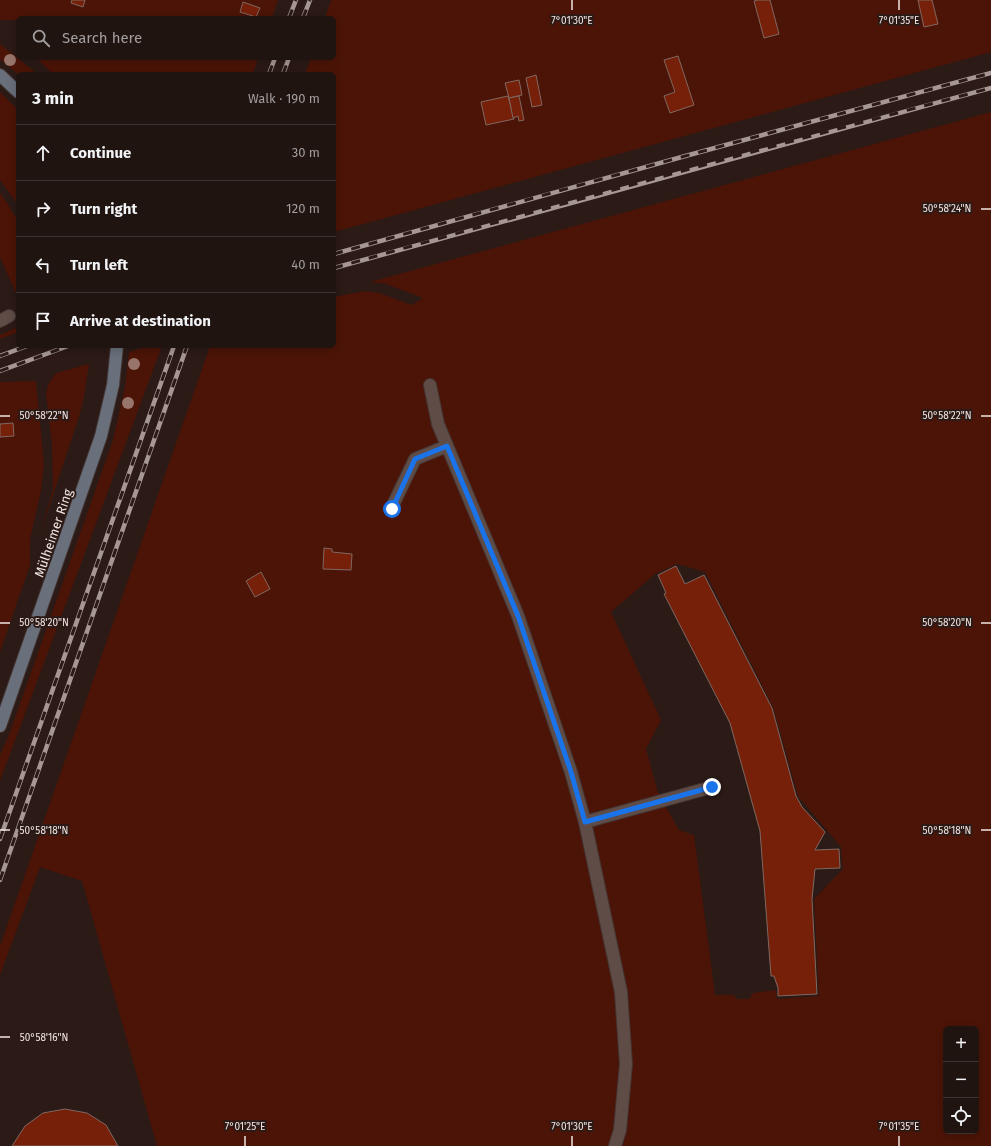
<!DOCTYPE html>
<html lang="en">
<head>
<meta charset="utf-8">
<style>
	:root { --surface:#201410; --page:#281d19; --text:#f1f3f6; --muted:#a29e9f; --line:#3d3330 }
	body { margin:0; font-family:"Fira Sans",sans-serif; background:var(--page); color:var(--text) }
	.controls { position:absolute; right:12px; bottom:12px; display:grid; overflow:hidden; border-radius:6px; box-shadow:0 2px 10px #0003 }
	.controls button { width:36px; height:36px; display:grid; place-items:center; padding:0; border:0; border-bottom:1px solid var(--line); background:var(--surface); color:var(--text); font:20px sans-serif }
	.stop { position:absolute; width:12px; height:12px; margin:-9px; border:3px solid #1a73e8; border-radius:50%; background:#fff }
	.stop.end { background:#1a73e8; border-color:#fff; box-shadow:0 1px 4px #0008 }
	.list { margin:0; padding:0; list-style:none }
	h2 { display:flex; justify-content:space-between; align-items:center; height:52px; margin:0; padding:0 16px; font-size:17px }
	h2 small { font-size:13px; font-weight:400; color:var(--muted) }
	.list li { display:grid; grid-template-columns:26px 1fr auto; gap:12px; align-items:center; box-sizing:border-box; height:56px; padding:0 16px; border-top:1px solid var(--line) }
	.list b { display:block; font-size:15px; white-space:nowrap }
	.list em { font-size:13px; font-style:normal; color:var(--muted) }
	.icon { flex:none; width:22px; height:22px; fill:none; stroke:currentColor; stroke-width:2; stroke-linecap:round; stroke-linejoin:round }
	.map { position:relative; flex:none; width:991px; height:1146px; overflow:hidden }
	.search { position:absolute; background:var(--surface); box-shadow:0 2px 10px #0003; left:16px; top:16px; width:320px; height:44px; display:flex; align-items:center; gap:10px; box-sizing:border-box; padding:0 14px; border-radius:6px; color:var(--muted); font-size:15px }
	.panel { position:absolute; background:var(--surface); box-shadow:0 2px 10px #0003; left:16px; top:72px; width:320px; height:276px; border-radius:6px }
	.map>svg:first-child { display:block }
	.green { fill:#4c1407; fill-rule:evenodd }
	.building { fill:#772009; stroke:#7e6862 }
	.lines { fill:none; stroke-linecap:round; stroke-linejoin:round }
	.lane-casing { stroke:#443634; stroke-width:14 }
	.street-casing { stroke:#443634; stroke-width:14 }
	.secondary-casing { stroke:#443634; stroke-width:14 }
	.lane { stroke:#604c46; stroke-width:12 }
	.street { stroke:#604c46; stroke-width:12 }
	.secondary { stroke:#69707c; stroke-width:12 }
	.rail-casing { stroke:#a69794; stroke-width:4.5 }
	.rail { stroke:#2b1a16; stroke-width:3; stroke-dasharray:9; stroke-linecap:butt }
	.tree { fill:#98756b }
	.route { stroke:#1a73e8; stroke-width:5 }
	.ticks { fill:none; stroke:#f2e5e2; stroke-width:1.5 }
	.labels { text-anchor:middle; stroke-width:4; stroke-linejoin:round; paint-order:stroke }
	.street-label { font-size:13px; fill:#f2e5e2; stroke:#2b1a16 }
	.ticks-label { font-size:10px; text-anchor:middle; fill:#f2e5e2; stroke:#2b1a16; stroke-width:4; stroke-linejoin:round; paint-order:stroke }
</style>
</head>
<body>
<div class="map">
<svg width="991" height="1146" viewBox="0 0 991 1146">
	<rect width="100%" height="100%" fill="#2b1a16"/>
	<g class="green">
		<polygon points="0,0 278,0 272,18 18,18 18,20 0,20"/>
		<polygon points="331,0 991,0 991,52 334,232 334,74 305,74 311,58 334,58 334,18 325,18"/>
		<polygon points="0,44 25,64 37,74 18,74 0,59"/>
		<polygon points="36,58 258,58 253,74 53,74"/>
		<polygon points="0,92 18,110 18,205 0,180"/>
		<path d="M991,112V1146H157L82,881L40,867L0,975V946L210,346H334V297L365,291L379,293L412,305L423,298L386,284L370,282ZM677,564L705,572L773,707L798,796L841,847L843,869L814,899L819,996L777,999L776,990L753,993L749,999H737L734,995H715L694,835L679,830L658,793L646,749L661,720L611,612L655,574ZM946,1029H976V1131H946Z"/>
		<polygon points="0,193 7,203 18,221 18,298 0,257"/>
		<polygon points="18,327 18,332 0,339 0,335"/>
		<polygon points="149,346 162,346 0,781 0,755 10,732 113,440 125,387 129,352"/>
		<polygon points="89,364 83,402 78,420 40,534 53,489 52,444 46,393 48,385 55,374 60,372"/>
		<polygon points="36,381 44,463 41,491 30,539 30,565 0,652 0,382"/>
	</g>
	<g class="building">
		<polygon points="72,0 85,0 83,7 71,3"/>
		<polygon points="758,0 770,0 779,34 764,38 754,1"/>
		<polygon points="918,0 932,0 938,24 924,27"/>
		<polygon points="243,2 260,8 256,17 240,12"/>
		<polygon points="678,56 694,105 670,113 664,96 675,92 664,60"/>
		<polygon points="536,75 542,105 532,107 526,78"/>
		<polygon points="519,80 522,95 509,98 505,83"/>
		<polygon points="508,96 514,119 486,125 481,102"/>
		<polygon points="519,96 524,120 519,121 518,116 513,118 509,98"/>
		<polygon points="13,423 14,436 0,437 0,424"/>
		<polygon points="324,548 332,549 332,552 352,554 351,570 323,569"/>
		<polygon points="676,566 685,584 704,575 772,708 796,796 802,807 825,832 815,850 839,849 840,868 815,869 812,899 817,994 778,996 778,988 774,976 771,976 760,831 730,723 664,594 666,593 658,575"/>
		<polygon points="261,572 270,589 255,597 246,581"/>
		<polygon points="65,1109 87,1113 106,1125 118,1146 12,1146 25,1126 43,1113"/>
	</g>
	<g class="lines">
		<g class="lane-casing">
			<g id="lane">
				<polyline points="430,385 438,424 518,616 571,772 585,822 621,992 626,1064 620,1130 615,1146"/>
				<polyline points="391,509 415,459 447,446"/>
				<polyline points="585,822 712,787"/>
			</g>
		</g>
		<g class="street-casing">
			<polyline id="street" points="0,321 9,316"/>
		</g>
		<g class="secondary-casing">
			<g id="secondary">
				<polyline points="0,75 18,92"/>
				<polyline points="0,726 101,436 113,385 117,346"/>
			</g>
		</g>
		<use href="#lane" class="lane"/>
		<use href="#street" class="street"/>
		<use href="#secondary" class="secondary"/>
		<g class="rail-casing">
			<g id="rail">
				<polyline points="289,18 296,0"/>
				<polyline points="303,18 310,0"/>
				<polyline points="269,74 275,58"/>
				<polyline points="283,74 289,58"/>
				<path d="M334,254C552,192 772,132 991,73"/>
				<path d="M334,268C553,206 772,146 991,88"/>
				<polyline points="0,356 27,346"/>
				<polyline points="0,371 68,346"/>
				<polyline points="0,839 174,346"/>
				<polyline points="0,880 187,346"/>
			</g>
		</g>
		<use href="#rail" class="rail"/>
	</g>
	<g class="tree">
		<circle cx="10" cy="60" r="6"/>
		<circle cx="134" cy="364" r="6"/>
		<circle cx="128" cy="403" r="6"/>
	</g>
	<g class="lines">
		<polyline class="route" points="392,509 415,459 447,446 518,616 571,772 585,822 712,787"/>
	</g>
	<path class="ticks" d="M572,0V10M899,0V10M981,209H991M0,416H10M981,416H991M0,623H10M981,623H991M0,830H10M981,830H991M0,1037H10M245,1136V1146M572,1136V1146M899,1136V1146"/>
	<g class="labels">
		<g class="street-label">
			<text transform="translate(53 533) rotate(-71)" y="5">Mülheimer Ring</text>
		</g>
	</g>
	<g class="ticks-label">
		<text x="572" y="24">7°01'30"E</text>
		<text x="899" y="24">7°01'35"E</text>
		<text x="947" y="212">50°58'24"N</text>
		<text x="44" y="419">50°58'22"N</text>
		<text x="947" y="419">50°58'22"N</text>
		<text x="44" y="626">50°58'20"N</text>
		<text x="947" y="626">50°58'20"N</text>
		<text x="44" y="834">50°58'18"N</text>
		<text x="947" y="834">50°58'18"N</text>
		<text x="44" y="1041">50°58'16"N</text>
		<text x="245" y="1130">7°01'25"E</text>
		<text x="572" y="1130">7°01'30"E</text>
		<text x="899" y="1130">7°01'35"E</text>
	</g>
</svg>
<div class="controls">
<button>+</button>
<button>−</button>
<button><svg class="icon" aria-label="locate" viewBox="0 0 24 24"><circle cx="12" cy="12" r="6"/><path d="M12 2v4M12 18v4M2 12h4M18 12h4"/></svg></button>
</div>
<div class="stop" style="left:392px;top:509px"></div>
<div class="stop end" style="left:712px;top:787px"></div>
<div class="search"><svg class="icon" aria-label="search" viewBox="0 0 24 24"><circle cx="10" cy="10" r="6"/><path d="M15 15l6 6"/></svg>Search here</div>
<section class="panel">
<h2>3 min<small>Walk · 190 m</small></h2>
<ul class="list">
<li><svg class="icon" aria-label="ahead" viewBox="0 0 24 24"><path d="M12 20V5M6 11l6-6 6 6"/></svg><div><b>Continue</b></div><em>30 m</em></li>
<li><svg class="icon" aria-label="right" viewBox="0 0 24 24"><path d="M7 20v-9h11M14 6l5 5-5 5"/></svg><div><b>Turn right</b></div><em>120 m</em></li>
<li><svg class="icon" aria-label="left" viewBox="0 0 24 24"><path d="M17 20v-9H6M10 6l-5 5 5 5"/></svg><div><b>Turn left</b></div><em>40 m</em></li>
<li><svg class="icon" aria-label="arrive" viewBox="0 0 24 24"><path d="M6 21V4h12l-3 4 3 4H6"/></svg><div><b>Arrive at destination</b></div></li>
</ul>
</section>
</div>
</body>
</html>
